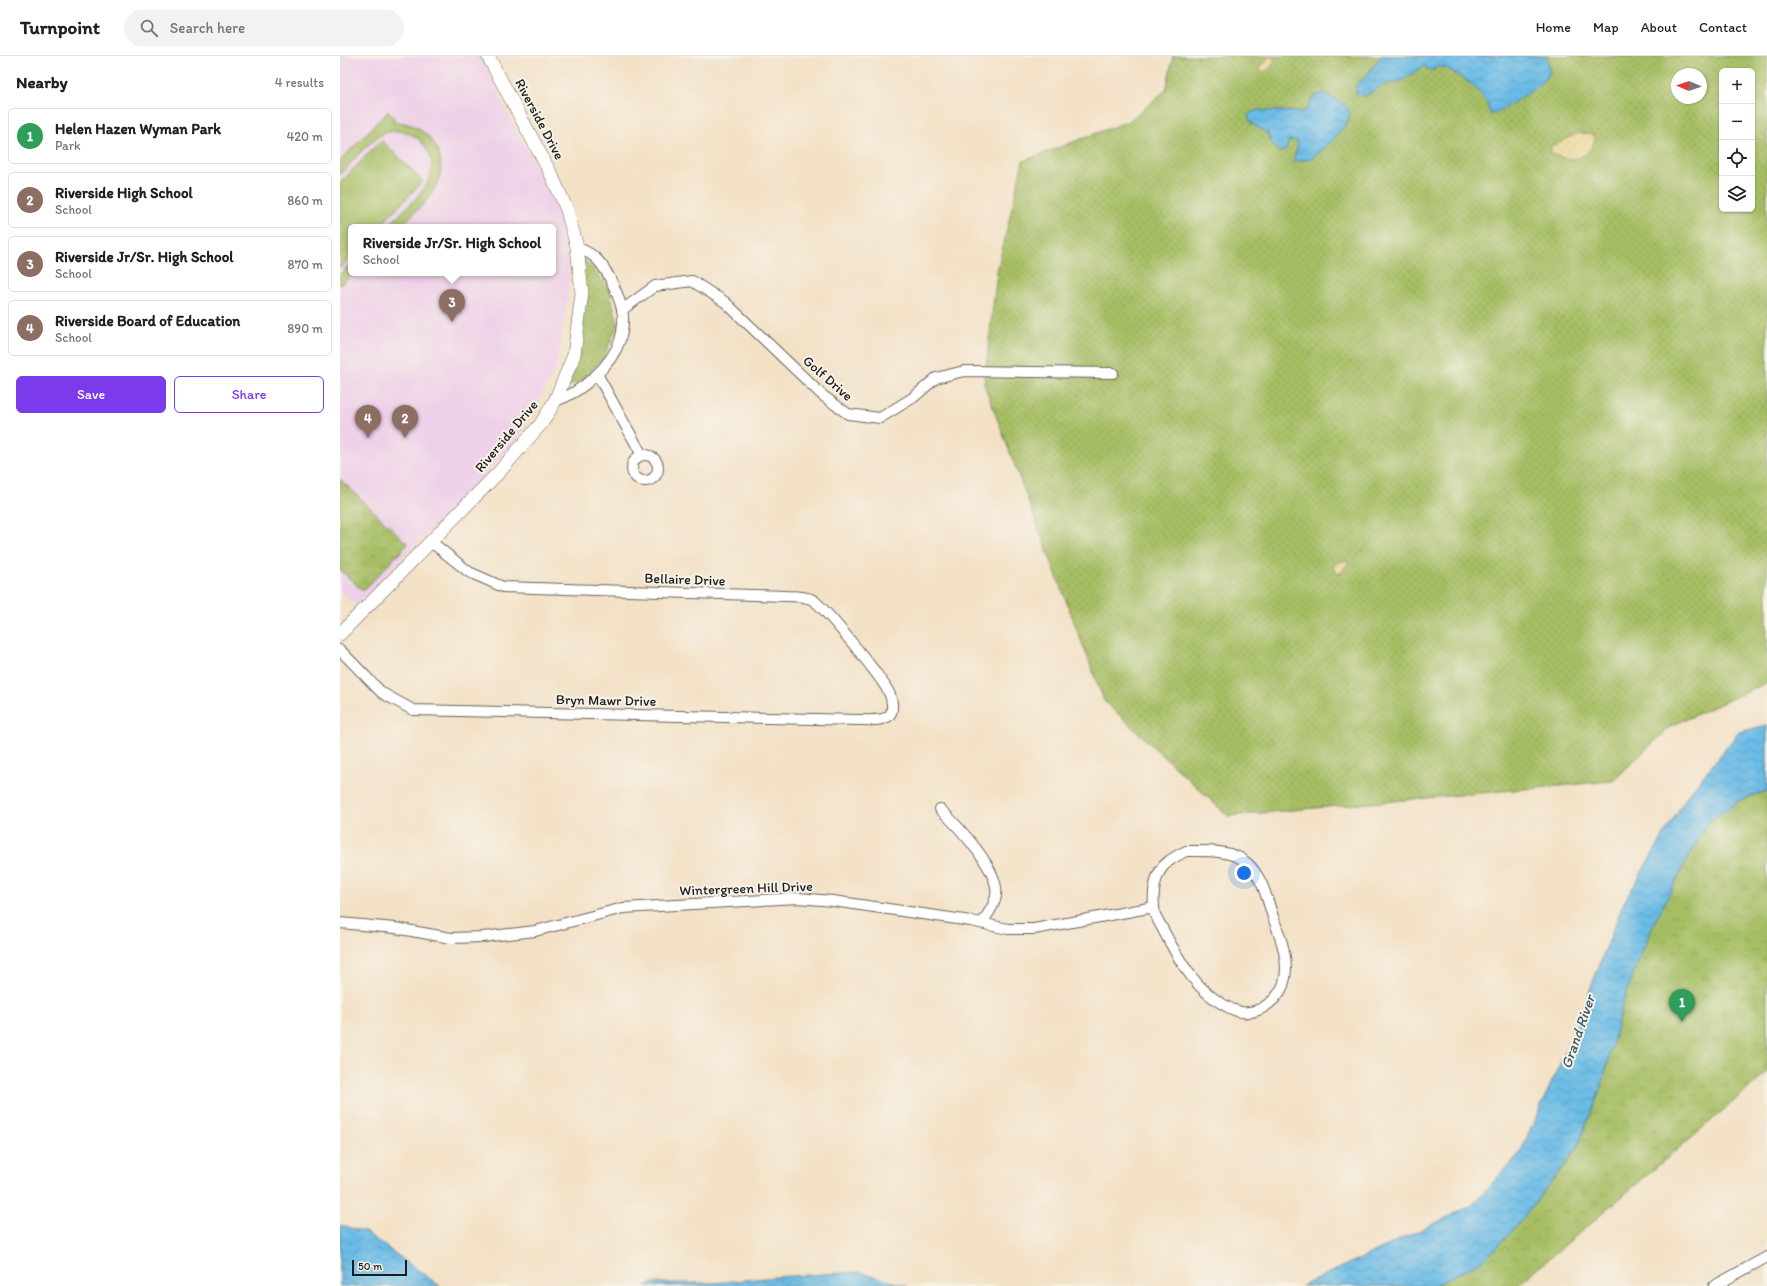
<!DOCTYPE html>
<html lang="en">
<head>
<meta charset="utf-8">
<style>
	:root { --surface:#fff; --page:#f2f2f2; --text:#202124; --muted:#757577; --line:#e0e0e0; --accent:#7c3aed }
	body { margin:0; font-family:Itim,sans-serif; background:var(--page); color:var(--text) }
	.controls { position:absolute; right:12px; top:12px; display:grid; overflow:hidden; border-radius:6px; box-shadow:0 1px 3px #0004 }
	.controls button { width:36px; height:36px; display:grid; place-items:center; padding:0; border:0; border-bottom:1px solid var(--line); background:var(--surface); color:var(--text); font:20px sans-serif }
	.compass { position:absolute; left:1331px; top:12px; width:36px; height:36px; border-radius:50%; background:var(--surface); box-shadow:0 1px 3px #0004; rotate:272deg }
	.scale { position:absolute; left:12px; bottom:10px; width:55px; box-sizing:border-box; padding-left:4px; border:2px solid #1c1c1c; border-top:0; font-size:11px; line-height:14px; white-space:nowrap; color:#1c1c1c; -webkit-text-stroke:3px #f7f3e8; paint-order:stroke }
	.you { position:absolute; left:904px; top:817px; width:14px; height:14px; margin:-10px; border:3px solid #fff; border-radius:50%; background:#1a73e8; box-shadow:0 0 0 6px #1a73e833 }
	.badge { display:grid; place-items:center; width:26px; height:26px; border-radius:50%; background:var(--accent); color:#fff; font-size:13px; font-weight:700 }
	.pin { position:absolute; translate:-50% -33px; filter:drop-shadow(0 1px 2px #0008) }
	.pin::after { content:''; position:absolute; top:21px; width:14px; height:12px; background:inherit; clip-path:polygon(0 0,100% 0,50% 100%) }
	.popup { position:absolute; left:8px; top:168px; width:208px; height:52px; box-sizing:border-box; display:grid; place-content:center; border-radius:6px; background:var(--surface); filter:drop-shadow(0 1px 3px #0005); font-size:13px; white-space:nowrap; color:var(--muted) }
	.popup b { font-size:15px; color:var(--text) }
	.popup::after { content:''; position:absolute; left:50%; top:100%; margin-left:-8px; border:8px solid transparent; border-top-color:var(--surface) }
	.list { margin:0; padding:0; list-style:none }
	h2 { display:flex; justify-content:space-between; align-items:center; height:52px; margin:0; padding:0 16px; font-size:17px }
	h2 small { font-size:13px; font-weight:400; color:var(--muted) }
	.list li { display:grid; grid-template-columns:26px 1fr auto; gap:12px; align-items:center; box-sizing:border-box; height:56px; margin:0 8px 8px; padding:0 8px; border:1px solid var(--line); border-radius:6px }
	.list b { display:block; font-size:15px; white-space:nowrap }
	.list p { margin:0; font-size:13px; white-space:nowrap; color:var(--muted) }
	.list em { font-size:13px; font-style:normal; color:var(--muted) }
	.actions { display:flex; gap:8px; padding:12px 16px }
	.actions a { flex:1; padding:9px 0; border:1px solid var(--accent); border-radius:6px; text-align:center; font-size:14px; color:var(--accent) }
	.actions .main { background:var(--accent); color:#fff }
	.icon { flex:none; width:22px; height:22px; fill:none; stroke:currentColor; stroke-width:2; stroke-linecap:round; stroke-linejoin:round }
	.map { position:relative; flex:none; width:1427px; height:1230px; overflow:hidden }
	header { display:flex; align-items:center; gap:24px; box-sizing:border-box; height:56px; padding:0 20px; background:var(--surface); border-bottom:1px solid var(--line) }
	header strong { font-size:19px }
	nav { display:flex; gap:22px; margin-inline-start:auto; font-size:14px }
	.search { width:280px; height:36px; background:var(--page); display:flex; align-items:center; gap:10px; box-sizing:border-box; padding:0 14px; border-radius:22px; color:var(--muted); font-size:15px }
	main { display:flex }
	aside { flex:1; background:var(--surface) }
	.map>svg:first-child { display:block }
	.built { fill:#eed0e8; fill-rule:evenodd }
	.grass { fill:url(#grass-dots); stroke:#616d40; fill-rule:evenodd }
	.sand { fill:url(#sand-dots); stroke:#857b5d }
	.park { fill:url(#park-crowns); stroke:#616d40 }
	.garden { fill:#a6be63; stroke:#616d40 }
	.water { fill:url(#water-waves); stroke:#446c81 }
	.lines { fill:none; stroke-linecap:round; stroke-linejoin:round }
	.minor-casing { stroke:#676158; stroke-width:12 }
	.major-casing { stroke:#676158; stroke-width:14 }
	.minor { stroke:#fff; stroke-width:10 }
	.major { stroke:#fff; stroke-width:13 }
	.labels { text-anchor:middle; stroke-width:4; stroke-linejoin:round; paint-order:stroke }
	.street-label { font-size:14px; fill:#1c1c1c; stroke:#f7f3e8 }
	.water-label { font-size:15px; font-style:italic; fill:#385463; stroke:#f7f3e8 }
</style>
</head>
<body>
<header>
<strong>Turnpoint</strong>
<div class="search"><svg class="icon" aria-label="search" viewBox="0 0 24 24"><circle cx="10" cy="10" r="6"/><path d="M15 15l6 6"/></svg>Search here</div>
<nav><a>Home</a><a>Map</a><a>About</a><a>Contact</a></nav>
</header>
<main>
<aside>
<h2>Nearby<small>4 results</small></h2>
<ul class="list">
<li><span class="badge" style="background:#2e9e5b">1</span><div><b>Helen Hazen Wyman Park</b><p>Park</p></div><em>420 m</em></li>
<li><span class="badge" style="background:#8d6e63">2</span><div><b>Riverside High School</b><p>School</p></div><em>860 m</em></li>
<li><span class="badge" style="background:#8d6e63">3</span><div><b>Riverside Jr/Sr. High School</b><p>School</p></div><em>870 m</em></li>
<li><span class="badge" style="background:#8d6e63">4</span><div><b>Riverside Board of Education</b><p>School</p></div><em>890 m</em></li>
</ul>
<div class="actions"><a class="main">Save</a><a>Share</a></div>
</aside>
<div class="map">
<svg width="1427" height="1230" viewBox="0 0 1427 1230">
	<defs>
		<pattern id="grass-dots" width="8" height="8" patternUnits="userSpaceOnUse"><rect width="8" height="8" fill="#a6be63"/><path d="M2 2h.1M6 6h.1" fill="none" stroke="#8ea355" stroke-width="1.8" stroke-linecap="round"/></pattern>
		<pattern id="sand-dots" width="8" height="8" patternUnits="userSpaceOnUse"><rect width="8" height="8" fill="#eeda9e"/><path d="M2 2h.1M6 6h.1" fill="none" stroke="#ccba88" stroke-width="1.8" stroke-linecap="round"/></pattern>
		<pattern id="park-crowns" width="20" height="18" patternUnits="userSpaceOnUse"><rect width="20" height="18" fill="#a6be63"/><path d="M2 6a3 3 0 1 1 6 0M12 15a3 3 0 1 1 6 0" fill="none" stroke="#8ea355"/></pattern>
		<pattern id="water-waves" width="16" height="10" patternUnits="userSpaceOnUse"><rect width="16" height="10" fill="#6bbbe6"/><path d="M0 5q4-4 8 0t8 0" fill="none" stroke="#5ca0c5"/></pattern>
	</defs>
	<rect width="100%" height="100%" fill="#f7f3e8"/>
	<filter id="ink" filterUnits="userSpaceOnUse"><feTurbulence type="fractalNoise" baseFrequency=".025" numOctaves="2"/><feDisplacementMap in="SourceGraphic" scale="8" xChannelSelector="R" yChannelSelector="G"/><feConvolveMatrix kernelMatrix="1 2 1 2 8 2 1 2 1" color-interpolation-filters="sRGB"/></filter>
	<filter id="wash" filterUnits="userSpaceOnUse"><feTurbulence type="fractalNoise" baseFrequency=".012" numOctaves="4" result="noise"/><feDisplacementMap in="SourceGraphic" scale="16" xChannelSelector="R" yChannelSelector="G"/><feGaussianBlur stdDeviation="0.9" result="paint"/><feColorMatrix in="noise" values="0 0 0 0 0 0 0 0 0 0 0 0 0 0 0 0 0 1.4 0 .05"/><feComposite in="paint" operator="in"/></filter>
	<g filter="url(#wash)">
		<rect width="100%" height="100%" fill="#f3e1c6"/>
		<path class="built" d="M0,0H142L164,50L218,153L230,222L217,311L175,387L16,550L0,535ZM11,171H213V217H11Z"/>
		<g class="grass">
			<path d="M833,0H1427V627L1331,670L1273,725L888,760L764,645L644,328L657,216L683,105L789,65L826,34ZM1382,15H1412V153H1382ZM1337,18H1361V42H1337Z"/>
			<polygon points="243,202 269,232 278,268 264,301 242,324 226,331"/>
		</g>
		<g class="sand">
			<path d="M929,0L934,2C935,10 929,13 924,16L920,13L919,9L925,7Z"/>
			<path d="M1238,77L1251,78L1255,81C1251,105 1229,107 1211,97V89H1215Z"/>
			<polygon points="1006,504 1008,508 1004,512 1003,516 999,517 994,513 995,508"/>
		</g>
		<g class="park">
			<polygon points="0,423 68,488 23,535 0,514"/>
			<polygon points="1427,706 1427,1017 1177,1230 1029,1230 1163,1154 1346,787"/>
		</g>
		<g class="garden">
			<path d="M48,55L55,62L51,66C85,64 112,98 96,130C89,146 72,158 60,171H47C59,158 80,141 88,126C102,98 74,67 45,77C29,83 12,107 0,119V105Z"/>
			<polygon points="41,84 83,125 39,171 11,171 11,200 0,212 0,127"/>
			<polygon points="11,208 11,217 15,217 0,229 0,218"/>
		</g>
		<g class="water">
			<path d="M1041,0H1206L1210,15C1204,31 1169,49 1154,58H1150C1146,34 1123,22 1104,11H1095L1094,14L1092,15L1084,10L1062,25L1043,29L1025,40H1019L1016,37V29L1028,18Z"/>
			<path d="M984,37L1005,49L1010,57C1007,73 984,94 971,102C967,105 961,104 956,105L954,108H953C953,100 959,93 957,85L949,84L946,94L940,96L933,89L927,77L912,68L908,61L910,57L918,54L962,56L965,55L975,40Z"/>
			<polygon points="1427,669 1427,735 1402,743 1367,767 1314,867 1285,939 1263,1026 1237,1093 1176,1171 1144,1204 1094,1230 962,1230 1131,1150 1180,1097 1231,983 1283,848 1347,740 1399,676"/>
			<polygon points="0,1169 25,1176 100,1230 0,1230"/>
			<polygon points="519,1216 567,1230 305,1230 313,1227 374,1227 435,1221"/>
		</g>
	</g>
	<g filter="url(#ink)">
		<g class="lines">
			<g class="minor-casing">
				<g id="minor">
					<polyline points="282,254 315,230 352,225 385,246 482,339 508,358 540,362 574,341 596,322 624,315 773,317"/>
					<polyline points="257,318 302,399"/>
					<path d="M215,345C241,337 272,309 280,284C283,275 284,262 282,253C278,238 266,209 253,200C248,196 242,194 237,191"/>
					<circle cx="305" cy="412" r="13"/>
					<path d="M0,594L42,637L73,654L519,664C528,664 547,666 551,657C553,652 552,644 550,639C545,625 485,552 473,544C466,540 454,540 446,540L163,531L129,516L90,485"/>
					<path d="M600,753C617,769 661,815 656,840C654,851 647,859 642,867"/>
					<path d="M846,795C864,795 892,793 907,807C922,821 926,839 932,858C939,878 949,901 945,922C942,941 921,959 901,956C891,954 880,947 872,941C845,921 831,887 815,859C812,841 813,816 829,805C834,801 840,798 846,795Z"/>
					<polyline points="0,867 55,872 111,882 143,881 195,875 283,852 458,842 493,845 631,865 668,873 694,873 814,851"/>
					<polyline points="1374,1230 1427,1201"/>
				</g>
			</g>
			<g class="major-casing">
				<polyline id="major" points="0,578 159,416 201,368 215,345 234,299 242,237 237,191 227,154 212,120 148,0"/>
			</g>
			<use href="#minor" class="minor"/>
			<use href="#major" class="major"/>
		</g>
	</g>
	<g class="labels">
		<g class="street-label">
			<text transform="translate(200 63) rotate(62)" y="5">Riverside Drive</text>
			<text transform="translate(488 322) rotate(41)" y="5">Golf Drive</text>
			<text transform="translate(166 380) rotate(-50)" y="5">Riverside Drive</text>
			<text transform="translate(345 523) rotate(2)" y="5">Bellaire Drive</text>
			<text transform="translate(266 644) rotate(1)" y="5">Bryn Mawr Drive</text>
			<text transform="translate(406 832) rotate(-2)" y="5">Wintergreen Hill Drive</text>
		</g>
		<g class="water-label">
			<text transform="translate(1238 976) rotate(-71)" y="5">Grand River</text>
		</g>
	</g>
</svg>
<div class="controls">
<button>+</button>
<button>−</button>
<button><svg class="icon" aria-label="locate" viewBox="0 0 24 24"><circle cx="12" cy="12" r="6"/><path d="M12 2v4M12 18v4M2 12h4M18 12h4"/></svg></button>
<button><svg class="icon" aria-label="layers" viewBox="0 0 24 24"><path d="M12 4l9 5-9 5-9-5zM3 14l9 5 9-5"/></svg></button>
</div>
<svg class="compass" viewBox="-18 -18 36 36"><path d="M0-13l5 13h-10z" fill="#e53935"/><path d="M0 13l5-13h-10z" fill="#757577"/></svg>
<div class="scale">50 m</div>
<div class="you"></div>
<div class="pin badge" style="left:1342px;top:966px;background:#2e9e5b">1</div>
<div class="pin badge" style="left:65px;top:382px;background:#8d6e63">2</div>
<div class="pin badge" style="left:112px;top:266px;background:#8d6e63">3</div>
<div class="popup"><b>Riverside Jr/Sr. High School</b>School</div>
<div class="pin badge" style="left:28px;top:382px;background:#8d6e63">4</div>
</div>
</main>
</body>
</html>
